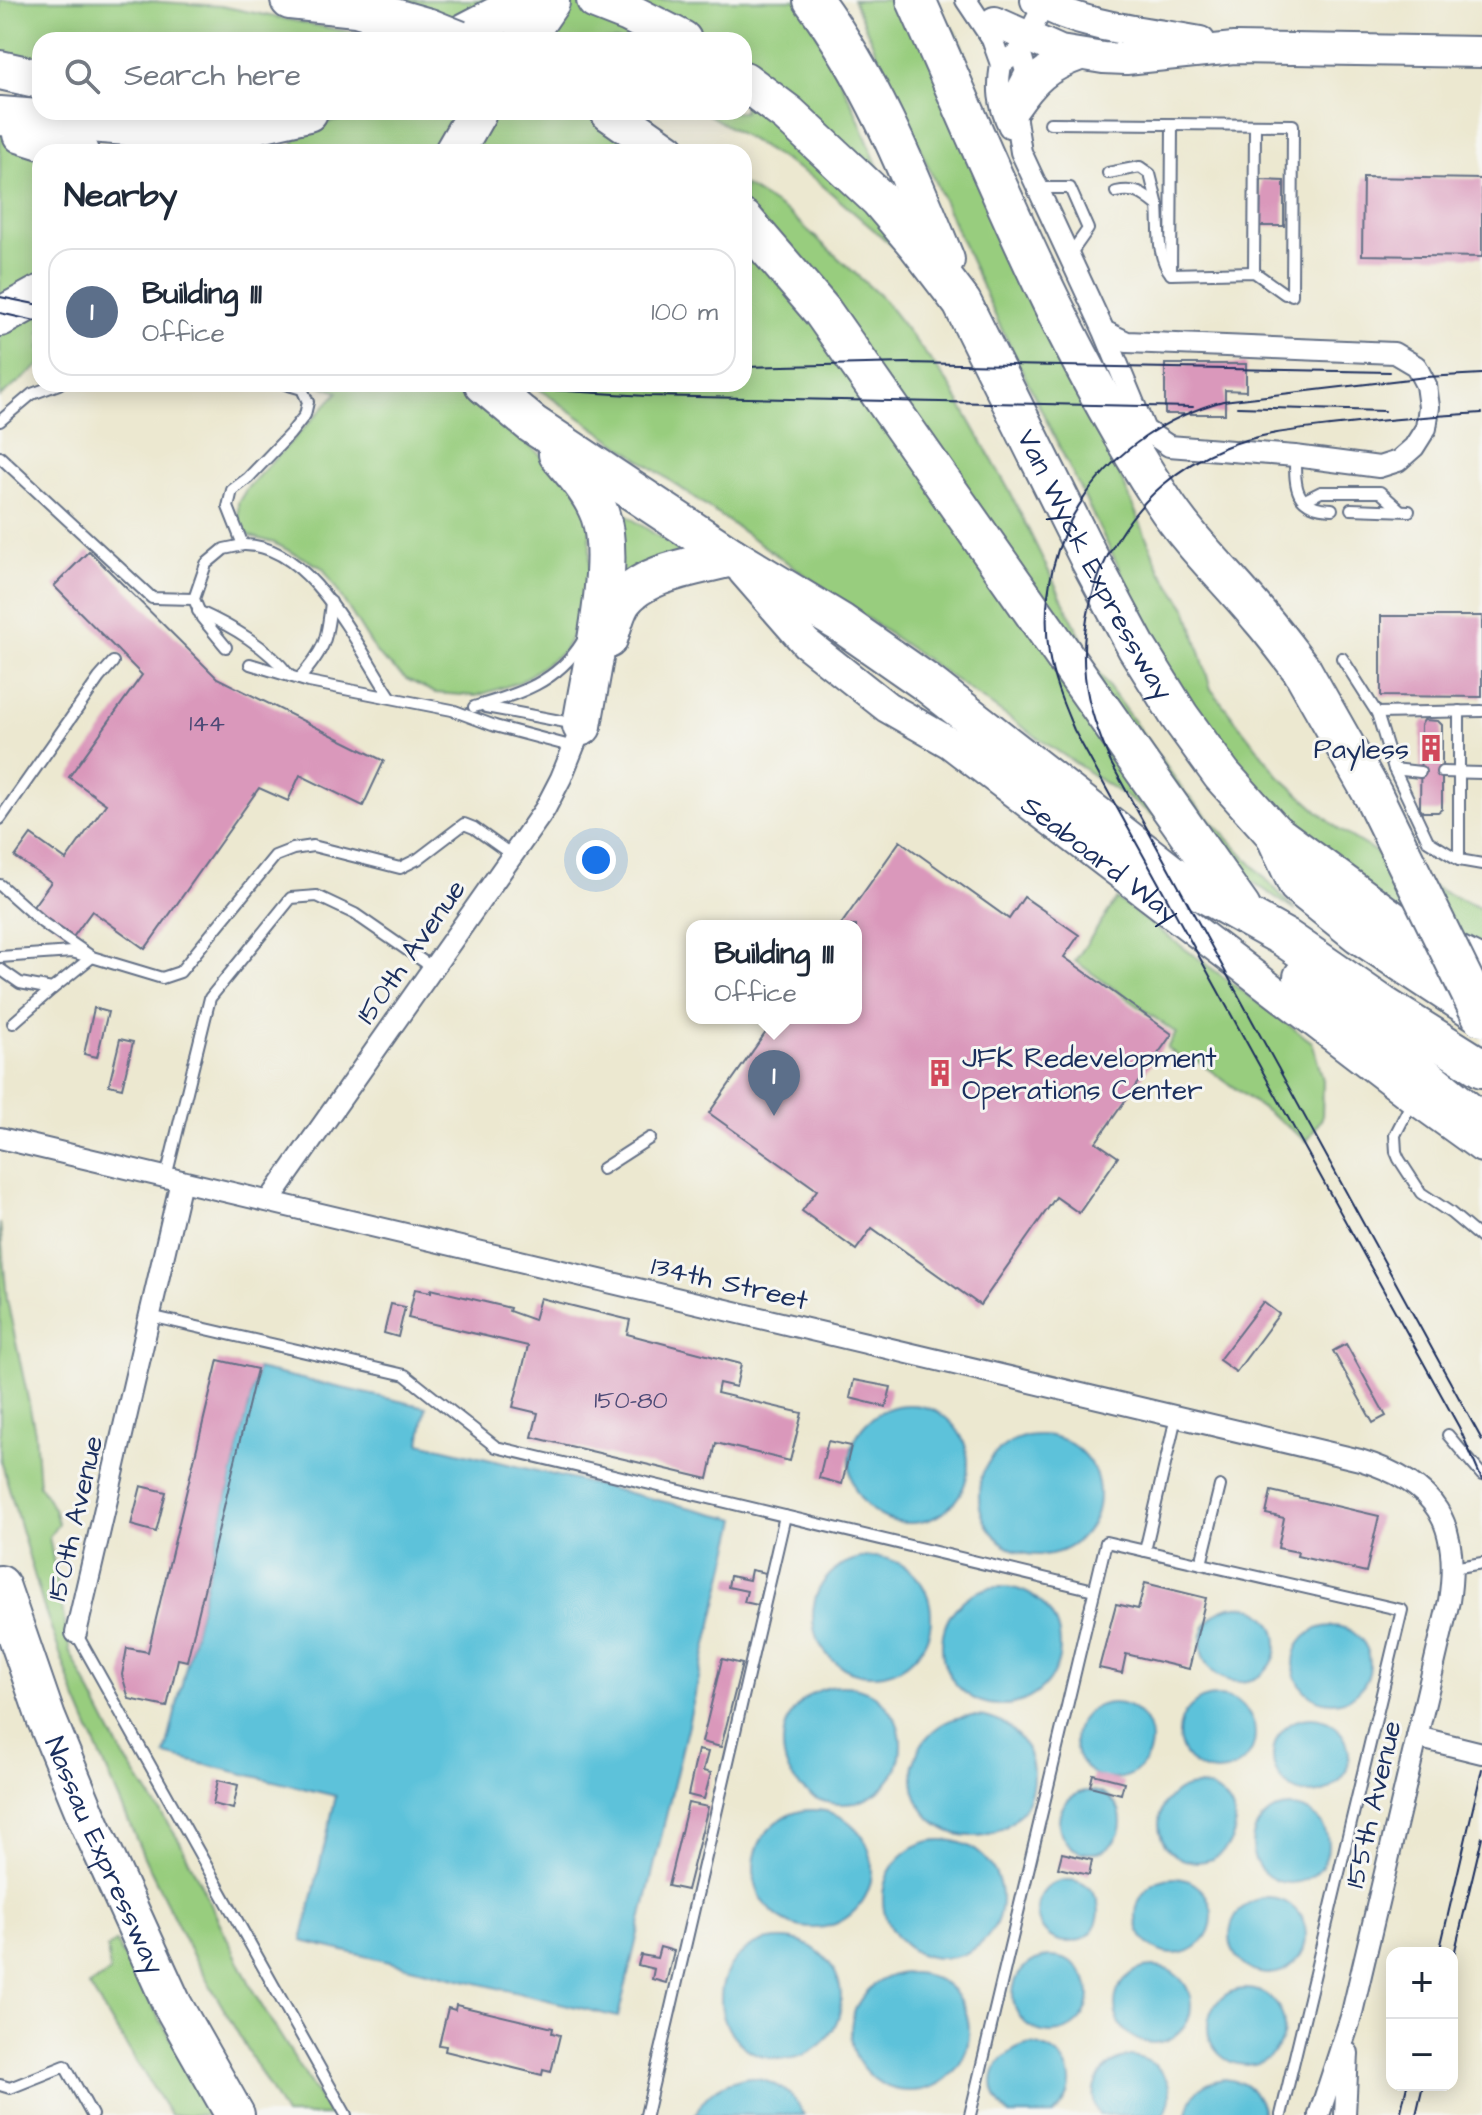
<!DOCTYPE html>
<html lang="en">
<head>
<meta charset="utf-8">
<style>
	:root { --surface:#fff; --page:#f6f6f7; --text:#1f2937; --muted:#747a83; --line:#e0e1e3; --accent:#d1495b }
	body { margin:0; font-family:"Architects Daughter",sans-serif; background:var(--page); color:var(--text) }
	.controls { position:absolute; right:24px; bottom:24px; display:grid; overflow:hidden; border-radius:16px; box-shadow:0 4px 20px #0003 }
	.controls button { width:72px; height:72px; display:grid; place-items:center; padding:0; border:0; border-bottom:2px solid var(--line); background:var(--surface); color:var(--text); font:40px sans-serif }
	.you { position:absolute; left:596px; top:860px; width:28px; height:28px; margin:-20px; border:6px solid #fff; border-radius:50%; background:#1a73e8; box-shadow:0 0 0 12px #1a73e833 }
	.badge { display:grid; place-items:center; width:52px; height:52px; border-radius:50%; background:var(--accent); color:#fff; font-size:26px; font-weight:700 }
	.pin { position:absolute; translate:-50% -66px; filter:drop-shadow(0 2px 4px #0008) }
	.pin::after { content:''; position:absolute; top:42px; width:28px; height:24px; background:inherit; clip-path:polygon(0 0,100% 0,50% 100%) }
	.popup { position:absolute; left:686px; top:920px; width:176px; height:104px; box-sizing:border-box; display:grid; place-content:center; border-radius:16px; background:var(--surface); filter:drop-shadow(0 2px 6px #0005); font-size:26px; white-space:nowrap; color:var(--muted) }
	.popup b { font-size:30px; color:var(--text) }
	.popup::after { content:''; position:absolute; left:50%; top:100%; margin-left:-16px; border:16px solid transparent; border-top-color:var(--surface) }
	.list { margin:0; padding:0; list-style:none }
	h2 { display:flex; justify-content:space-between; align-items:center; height:104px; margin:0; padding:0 32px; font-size:34px }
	h2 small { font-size:26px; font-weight:400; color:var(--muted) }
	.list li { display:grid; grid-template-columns:52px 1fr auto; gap:24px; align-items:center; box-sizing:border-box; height:128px; margin:0 16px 16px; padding:0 16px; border:2px solid var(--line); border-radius:24px }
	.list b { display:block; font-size:30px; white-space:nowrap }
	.list p { margin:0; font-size:26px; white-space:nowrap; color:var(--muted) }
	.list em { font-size:26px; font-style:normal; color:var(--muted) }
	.icon { flex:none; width:44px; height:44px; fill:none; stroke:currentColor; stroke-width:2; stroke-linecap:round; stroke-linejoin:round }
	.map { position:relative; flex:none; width:1482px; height:2115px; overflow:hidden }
	.search { position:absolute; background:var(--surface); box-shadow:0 4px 20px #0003; left:32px; top:32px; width:720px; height:88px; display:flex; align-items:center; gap:20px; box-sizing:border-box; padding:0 28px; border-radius:24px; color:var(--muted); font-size:30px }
	.panel { position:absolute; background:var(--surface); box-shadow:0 4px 20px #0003; left:32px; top:144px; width:720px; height:248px; border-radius:24px }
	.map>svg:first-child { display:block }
	.green { fill:#98cd7e; stroke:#5a7e6e; stroke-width:2 }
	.water { fill:#5dc2da; stroke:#3c789c; stroke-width:2 }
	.building { fill:#da98bb }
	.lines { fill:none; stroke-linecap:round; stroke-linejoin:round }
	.lane-casing { stroke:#647086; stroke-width:14 }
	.street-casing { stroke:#647086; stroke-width:24 }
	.secondary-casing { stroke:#647086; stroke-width:34 }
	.highway-casing { stroke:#647086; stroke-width:42 }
	.lane { stroke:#fff; stroke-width:10 }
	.street { stroke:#fff; stroke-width:20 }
	.secondary { stroke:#fff; stroke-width:30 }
	.highway { stroke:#fff; stroke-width:38 }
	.tram { stroke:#1b2f5e; stroke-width:2 }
	.highway-bridge-casing { stroke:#647086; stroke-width:42; stroke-linecap:butt }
	.highway-bridge { stroke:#fff; stroke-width:38 }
	.labels { text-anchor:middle; stroke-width:6; stroke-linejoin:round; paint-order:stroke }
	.number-label { font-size:24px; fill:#4b4975 }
	.street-label { font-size:28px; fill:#1b2f5e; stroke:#f6f6f2 }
	.poi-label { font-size:28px; fill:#1b2f5e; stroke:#f6f6f2; text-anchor:end }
</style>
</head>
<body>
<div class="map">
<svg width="1482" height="2115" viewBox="0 0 1482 2115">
	<rect width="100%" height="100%" fill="#f6f6f2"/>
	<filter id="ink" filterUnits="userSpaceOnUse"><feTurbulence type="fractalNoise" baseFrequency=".0125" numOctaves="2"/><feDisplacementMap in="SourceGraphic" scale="16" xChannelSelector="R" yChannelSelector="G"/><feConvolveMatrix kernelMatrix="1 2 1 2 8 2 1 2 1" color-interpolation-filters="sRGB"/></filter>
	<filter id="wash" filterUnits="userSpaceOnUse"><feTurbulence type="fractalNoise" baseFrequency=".006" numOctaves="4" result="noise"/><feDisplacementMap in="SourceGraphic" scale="32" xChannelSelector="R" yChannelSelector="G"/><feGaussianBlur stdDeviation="1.8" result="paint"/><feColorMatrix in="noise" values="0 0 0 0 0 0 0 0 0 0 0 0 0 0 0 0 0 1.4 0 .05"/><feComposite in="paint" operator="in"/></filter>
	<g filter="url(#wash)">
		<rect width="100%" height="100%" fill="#ece8d0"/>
		<g class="green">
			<polygon points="0,0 132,0 221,6 358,34 402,4 387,0 493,0 432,40 40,40 40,62 0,53"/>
			<polygon points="575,0 801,0 855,110 918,268 815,179 704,112 744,112 744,40 525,40 564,13"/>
			<path d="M853,0H922C958,30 965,39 969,86L1101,430L1160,570L1188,611L1211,689L1279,776L1338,829L1439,890L1482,909V956L1408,922L1314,842L1241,772L1181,694L999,324Z"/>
			<polygon points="371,112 595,112 692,152 289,152 298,135 319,125"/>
			<polygon points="0,133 40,152 40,284 0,303"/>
			<polygon points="744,185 789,213 881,297 949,384 1009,490 1098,672 1186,794 1296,911 1038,738 532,384 744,384"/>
			<polygon points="40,312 40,365 0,397 0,332"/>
			<polygon points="317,384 443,384 483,407 571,480 590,514 590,598 564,651 520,682 476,696 435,693 406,679 378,655 323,568 274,543 250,536 239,524 238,503 247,488 338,392"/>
			<polygon points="614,507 682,552 614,585"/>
			<polygon points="1117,899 1312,1042 1323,1080 1322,1118 1307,1141 1196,1060 1190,1065 1167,1048 1176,1033 1075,961"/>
			<polygon points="0,1223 7,1300 35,1432 39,1485 54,1509 58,1524 49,1537 70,1652 121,1752 180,1842 255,1995 330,2115 285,2115 191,1952 143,1855 75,1696 43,1605 0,1457"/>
			<polygon points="116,1942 215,2115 170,2115 89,1986 110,1972 107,1948"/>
		</g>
		<g class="water">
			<polygon points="257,1369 426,1407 420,1443 737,1519 618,2017 302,1941 336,1796 165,1755"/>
			<circle cx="909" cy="1464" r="59"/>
			<circle cx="1039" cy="1495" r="60"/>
			<circle cx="872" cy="1616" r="59"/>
			<circle cx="1001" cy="1646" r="59"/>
			<circle cx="1239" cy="1644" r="38"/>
			<circle cx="1332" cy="1664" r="38"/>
			<circle cx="842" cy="1745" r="59"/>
			<circle cx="1217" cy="1734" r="38"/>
			<circle cx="1113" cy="1741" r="38"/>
			<circle cx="973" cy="1776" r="60"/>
			<circle cx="1311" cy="1756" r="38"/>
			<circle cx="1197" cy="1824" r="38"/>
			<circle cx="1090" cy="1822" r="31"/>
			<circle cx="1290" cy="1845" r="38"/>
			<circle cx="813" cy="1869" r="59"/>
			<circle cx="942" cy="1899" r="59"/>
			<circle cx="1174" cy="1916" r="38"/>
			<circle cx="1068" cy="1911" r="31"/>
			<circle cx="1268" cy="1936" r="38"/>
			<circle cx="781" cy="1999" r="60"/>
			<circle cx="1051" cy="1995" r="38"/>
			<circle cx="1153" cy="2005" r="38"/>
			<circle cx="910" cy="2032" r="59"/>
			<circle cx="1246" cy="2027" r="38"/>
			<path d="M1031,2044C1069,2049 1085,2089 1053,2115H1010C980,2088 992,2052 1031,2044Z"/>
			<path d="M1131,2056C1161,2060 1180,2087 1164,2115H1099C1084,2087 1103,2062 1131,2056Z"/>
			<path d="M748,2077C775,2081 792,2090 804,2115H695C705,2091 724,2082 748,2077Z"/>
			<path d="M1224,2079C1246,2081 1260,2093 1263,2115H1187C1189,2093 1204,2082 1224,2079Z"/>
		</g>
		<g id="blocks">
			<g class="building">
				<polygon points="1363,177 1482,179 1482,257 1362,255"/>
				<polygon points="1261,180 1284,181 1284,226 1260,226"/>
				<polygon points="1165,364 1246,364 1246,391 1225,390 1225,414 1165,414"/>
				<polygon points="89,551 217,678 384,761 363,806 300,775 288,801 259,788 145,949 92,911 73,937 32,908 51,882 15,857 31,835 66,860 106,804 69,777 142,675 54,586"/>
				<polygon points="1381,616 1482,616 1482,697 1381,696"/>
				<polygon points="1424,720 1438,721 1442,725 1442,809 1438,812 1423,812 1420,809 1421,725"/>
				<polygon points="900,841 1009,919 1024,897 1079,935 1064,957 1172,1034 1096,1142 1118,1157 1079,1213 1056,1197 980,1305 872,1228 856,1250 802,1211 817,1190 709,1113 776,1018 856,1018 856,926 840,926"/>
				<polygon points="94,1008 108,1012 97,1057 84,1054"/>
				<polygon points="120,1039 133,1042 122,1088 109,1085"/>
				<polygon points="415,1289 431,1292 431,1289 510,1308 509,1311 534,1320 540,1298 630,1320 627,1334 741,1364 736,1387 719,1383 717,1393 802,1413 790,1461 716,1443 708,1479 532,1437 538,1413 513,1407 528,1346 408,1318"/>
				<polygon points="1263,1302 1279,1314 1236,1372 1219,1360"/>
				<polygon points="391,1304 405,1307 398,1337 384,1333"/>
				<polygon points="1346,1344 1386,1416 1373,1423 1333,1351"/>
				<polygon points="218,1360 257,1369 187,1661 178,1659 167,1707 129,1699 122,1675 127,1648 148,1652"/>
				<polygon points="854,1380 891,1387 886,1407 850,1398"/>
				<polygon points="828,1441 851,1446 842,1484 819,1478"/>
				<polygon points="141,1486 166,1492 156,1532 131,1525"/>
				<polygon points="1271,1491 1379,1516 1366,1572 1297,1556 1298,1552 1278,1548 1284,1518 1266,1514"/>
				<polygon points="751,1570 766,1573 758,1605 744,1602 747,1591 728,1587 730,1576 749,1580"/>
				<polygon points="1145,1583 1206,1598 1189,1669 1126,1654 1122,1673 1099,1668 1116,1604 1138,1609"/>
				<polygon points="722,1659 742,1664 721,1747 702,1742"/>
				<polygon points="698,1750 708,1752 703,1771 711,1773 704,1799 688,1795"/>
				<polygon points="1093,1774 1124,1782 1121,1794 1090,1786"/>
				<polygon points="218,1780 238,1785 233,1809 213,1804"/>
				<polygon points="688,1803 708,1807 687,1890 668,1886"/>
				<polygon points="1062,1853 1092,1860 1089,1875 1058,1868"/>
				<polygon points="660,1947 674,1951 666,1983 652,1979 654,1969 638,1965 641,1955 657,1958"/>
				<polygon points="456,2005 553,2028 552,2033 560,2035 551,2072 543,2070 542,2075 445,2051 446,2046 439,2045 448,2008 455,2010"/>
			</g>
		</g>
	</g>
	<g filter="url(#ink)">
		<use href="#blocks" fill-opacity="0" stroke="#647086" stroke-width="2"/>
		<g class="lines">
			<g class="lane-casing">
				<g id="lane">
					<polyline points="1050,123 1293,125 1292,295"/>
					<polyline points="1108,173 1140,167 1150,174 1158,206"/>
					<polyline points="1037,188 1070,188 1088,229 1069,256"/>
					<path d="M1116,192C1136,188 1143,194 1158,206C1160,228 1156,256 1171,274L1254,272L1285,294"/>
					<polyline points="1254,272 1255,125"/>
					<polyline points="1171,274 1172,124"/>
					<path d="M285,384L302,389L308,402L305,415L290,434L248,478L232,490L228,507L243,545C311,543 358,648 390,696"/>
					<polyline points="0,421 32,394 59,384"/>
					<path d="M1295,456C1295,487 1294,508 1332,509"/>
					<polyline points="0,457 152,598 194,599"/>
					<polyline points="1305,500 1321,492 1380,492 1399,509"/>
					<polyline points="1351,509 1409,511"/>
					<path d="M198,611C233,627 266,646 290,676"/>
					<polyline points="226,647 202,618 194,599 206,564 224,549 243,545"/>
					<polyline points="1342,658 1377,713 1394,769 1428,841 1459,860 1482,864"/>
					<polyline points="250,664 309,682 452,710 495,726 574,747"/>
					<path d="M299,679C325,649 327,641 331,602"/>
					<path d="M474,707C518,694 557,683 582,642"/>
					<polyline points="486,707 576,724"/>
					<polyline points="1377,713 1482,711"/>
					<polyline points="1394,769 1420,772"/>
					<polyline points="1442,772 1482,773"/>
					<polyline points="0,819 99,678 113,662"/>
					<polyline points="1459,860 1459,711"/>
					<polyline points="0,885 43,923 92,957"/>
					<polyline points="0,957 72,952 86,956"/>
					<polyline points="0,969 20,983 52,989 92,957 162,978 180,972 275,856 293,849 313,846 400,868 418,859 464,824 474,828 512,855"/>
					<polyline points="13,1023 52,989"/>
					<polyline points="1413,1100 1395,1135 1396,1152 1399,1159 1421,1193 1451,1213 1482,1239"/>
					<polyline points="602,1169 650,1138"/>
					<polyline points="166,1177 210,998 291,898 317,896 355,914 433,968"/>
					<polyline points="150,1316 405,1375 496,1447 1094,1590"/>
					<polyline points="1448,1435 1482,1475"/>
					<polyline points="1145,1551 1176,1417"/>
					<polyline points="1201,1564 1220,1486"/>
					<polyline points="1453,1568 1482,1563"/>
					<polyline points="76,1633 346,2115"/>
					<polyline points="0,2085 10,2088 65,2066 92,2115"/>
					<polyline points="646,2115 785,1516"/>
					<polyline points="970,2115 1106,1542 1402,1610 1281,2115"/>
				</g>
			</g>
			<g class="street-casing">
				<g id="street">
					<polyline points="966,0 992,39 1001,64"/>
					<polyline points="1044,5 1020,51 1026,72 1015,93 1014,108 1021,152 1104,331 1145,430 1169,446 1295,456 1379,467 1398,461 1414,447 1426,428 1429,407 1426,385 1416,366 1394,353 1127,342 1104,331"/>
					<path d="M1009,127C998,105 997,88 1001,64L1020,51"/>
					<path d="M0,1138L1360,1460C1436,1483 1461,1523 1449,1601L1351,2017L1319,2115"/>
					<polyline points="269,1201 545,809 561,778 582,726"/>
					<polyline points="76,1633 181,1181"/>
					<polyline points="1417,1737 1482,1753"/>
					<polyline points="1345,2115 1348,2053"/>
				</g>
			</g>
			<g class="secondary-casing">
				<g id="secondary">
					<path d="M1036,0C1083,28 1147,32 1200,42"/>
					<polyline points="995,22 1060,51 1103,58 1126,59 1234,48 1482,52"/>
					<path d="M1014,108C1034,79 1046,67 1080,55"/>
					<path id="s1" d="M744,572L806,643L887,707L950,743L1414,1098L1482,1147"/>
				</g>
			</g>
			<g class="highway-casing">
				<g id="highway">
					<polyline points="290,0 356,7 429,28"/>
					<polyline points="596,0 629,13 682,40"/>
					<path d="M813,0C871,78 908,170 945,260"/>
					<path d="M916,0C992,171 1060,344 1163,501C1191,544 1228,578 1260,617C1275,634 1288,652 1302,670"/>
					<polyline points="451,40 528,0"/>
					<polyline points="524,40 550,2"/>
					<polyline points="0,70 40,79"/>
					<path id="s2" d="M744,81L788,114L879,199L917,244L962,303L1089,558L1137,648L1180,717L1222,775L1274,833L1298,885L1359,934L1482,1015"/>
					<polyline points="610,112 667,152"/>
					<polyline points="0,116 191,131 251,125 308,112"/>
					<polyline points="22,134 79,152"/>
					<polyline points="454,152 477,112"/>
					<polyline points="744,220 822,311 1241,908"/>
					<polyline points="0,317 40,295"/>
					<polyline points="484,384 532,424 732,557 841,623 927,683 1175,877 1285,938 1382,1005 1482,1068"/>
					<path d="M558,454C574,473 591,491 600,515C617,563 590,673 582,726"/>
					<path d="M608,639C612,627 615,613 621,603C641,572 698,566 732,557"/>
					<polyline points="1277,835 1400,926 1482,967"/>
					<polyline points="1303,977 1482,1123"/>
					<path id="s3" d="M0,1585L46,1718L86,1815L172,2004L235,2115"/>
				</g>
			</g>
			<use href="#lane" class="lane"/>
			<use href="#street" class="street"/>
			<use href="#secondary" class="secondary"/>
			<use href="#highway" class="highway"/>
			<g class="tram">
				<polyline points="0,297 40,305"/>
				<polyline points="0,313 40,322"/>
				<polyline points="744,367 906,363 1390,372"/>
				<path d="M1482,374L1426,377L1223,401C1108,433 1032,533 1049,654C1053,681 1064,706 1074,730L1459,1427L1482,1480"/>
				<polyline points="454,384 646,396 1193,407"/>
				<polyline points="1237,407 1385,411"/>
				<path d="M1482,413C1431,416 1381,420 1330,426C1295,430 1257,434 1223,448C1134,484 1075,580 1085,676C1088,707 1099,735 1111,763L1482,1440"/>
				<polyline points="1439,1953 1482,1769"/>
				<polyline points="1452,1963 1482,1837"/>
				<polyline points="1400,2115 1407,2085"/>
				<polyline points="1416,2115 1423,2085"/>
			</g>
			<g class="highway-bridge-casing">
				<g id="highway-bridge">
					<polyline points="429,28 459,40"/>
					<polyline points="1302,670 1373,795 1482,1017"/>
				</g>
			</g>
			<use href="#highway-bridge" class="highway-bridge"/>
		</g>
	</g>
	<defs>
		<g id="building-bare" transform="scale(2.16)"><path d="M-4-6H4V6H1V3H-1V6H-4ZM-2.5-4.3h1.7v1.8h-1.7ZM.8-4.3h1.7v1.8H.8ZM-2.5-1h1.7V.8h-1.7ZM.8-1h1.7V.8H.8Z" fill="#d1495b" stroke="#f6f6f2" stroke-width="2.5" paint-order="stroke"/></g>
	</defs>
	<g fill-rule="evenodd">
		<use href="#building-bare" x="1431" y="748"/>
		<use href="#building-bare" x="940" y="1073"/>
	</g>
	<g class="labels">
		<g class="number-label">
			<text x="207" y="731">144</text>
			<text x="631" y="1408">150-80</text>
		</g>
		<g class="street-label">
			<text dy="10" stroke="none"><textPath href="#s2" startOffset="606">Van Wyck Expressway</textPath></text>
			<text dy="10" stroke="none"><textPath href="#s1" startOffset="460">Seaboard Way</textPath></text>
			<text transform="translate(410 951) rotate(-55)" y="10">150th Avenue</text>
			<text transform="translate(730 1282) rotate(13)" y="10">134th Street</text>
			<text transform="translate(74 1518) rotate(-77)" y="10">150th Avenue</text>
			<text transform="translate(1372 1804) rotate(-77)" y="10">155th Avenue</text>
			<text dy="10" stroke="none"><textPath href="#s3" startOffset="290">Nassau Expressway</textPath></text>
		</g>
		<g class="poi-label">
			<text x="1409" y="758">Payless</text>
			<text x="962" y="1067" text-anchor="start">JFK Redevelopment<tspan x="962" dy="32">Operations Center</tspan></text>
		</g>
	</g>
</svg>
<div class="controls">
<button>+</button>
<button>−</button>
</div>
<div class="you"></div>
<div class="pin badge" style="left:774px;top:1116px;background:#5c6f8a">1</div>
<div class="popup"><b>Building 111</b>Office</div>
<div class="search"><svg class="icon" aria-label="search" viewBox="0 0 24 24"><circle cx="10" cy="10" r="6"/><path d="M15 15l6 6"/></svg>Search here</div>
<section class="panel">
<h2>Nearby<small></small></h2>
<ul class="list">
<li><span class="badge" style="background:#5c6f8a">1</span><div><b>Building 111</b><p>Office</p></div><em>100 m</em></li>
</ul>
</section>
</div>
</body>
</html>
